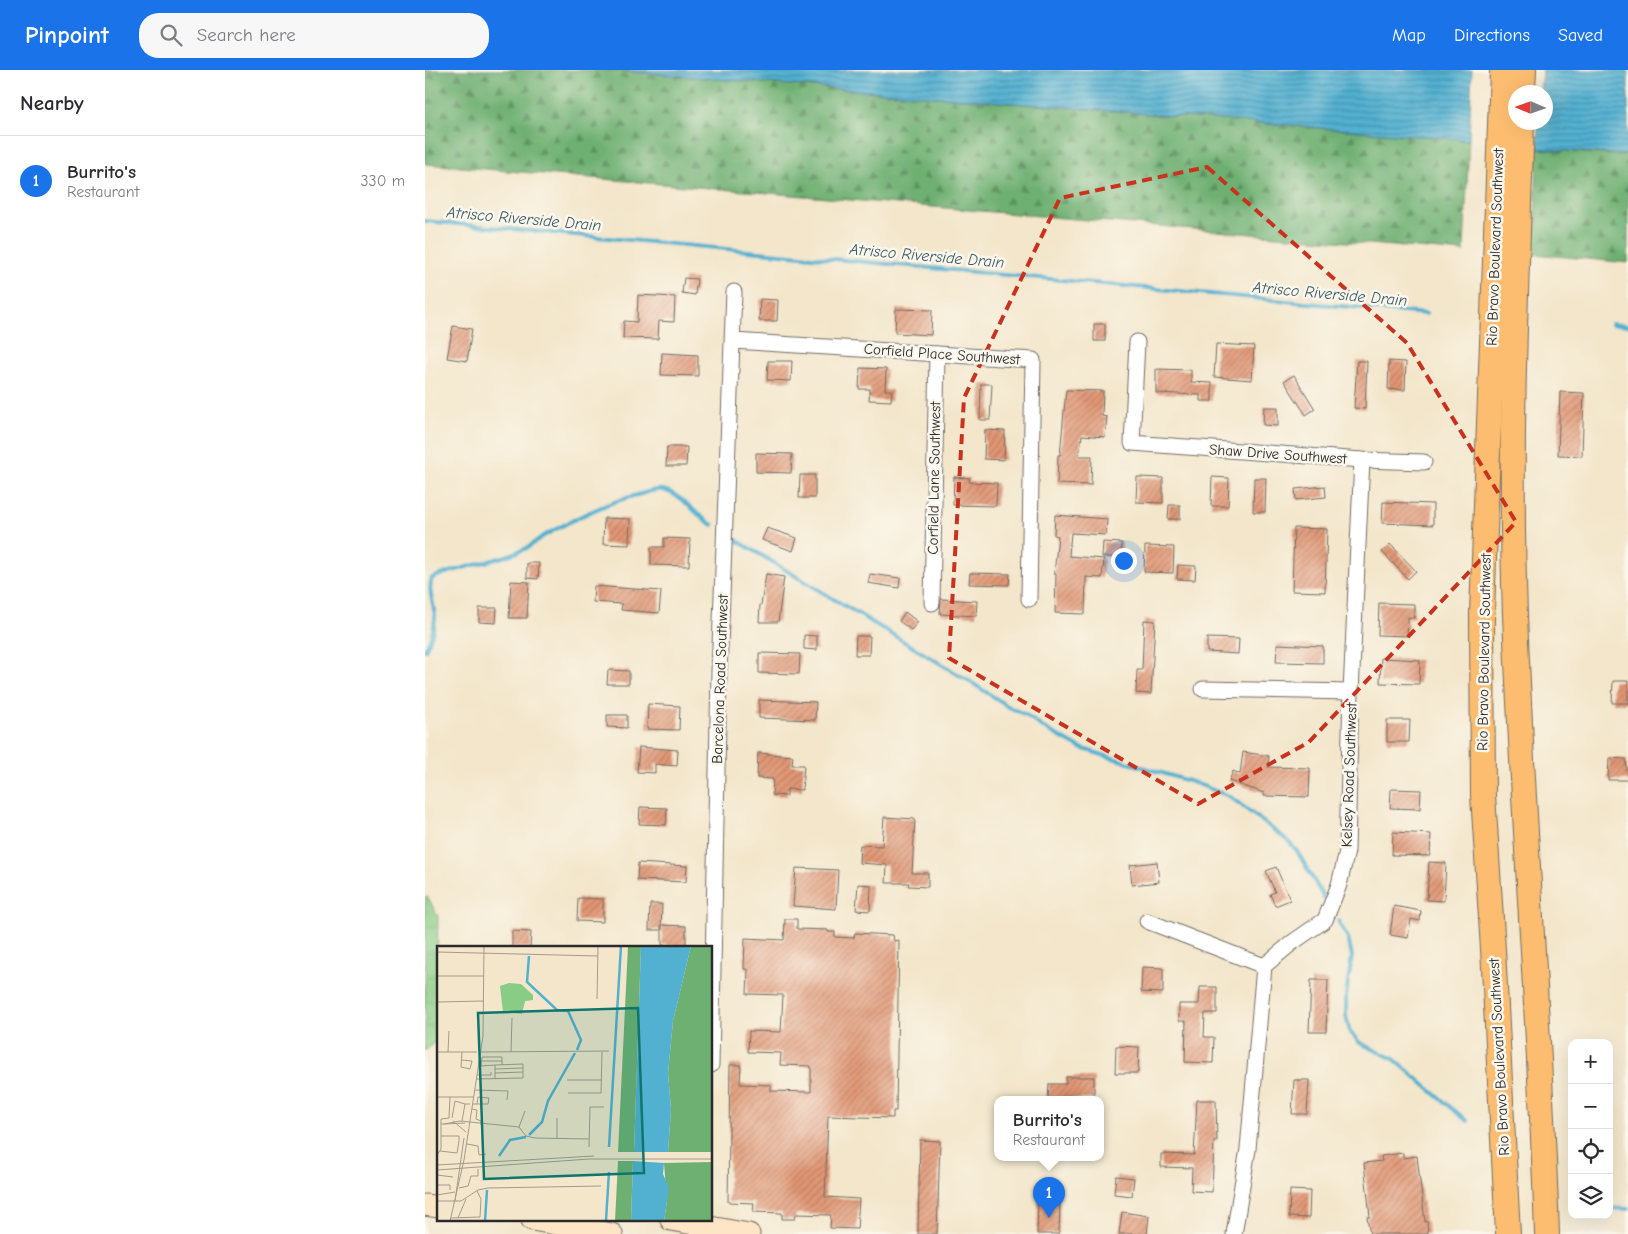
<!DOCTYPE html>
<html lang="en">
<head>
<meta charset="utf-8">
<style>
	:root { --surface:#fff; --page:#f7f7f7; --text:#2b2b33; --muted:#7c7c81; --line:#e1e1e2; --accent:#1a73e8 }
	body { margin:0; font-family:"Comic Neue",sans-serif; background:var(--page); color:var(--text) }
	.controls { position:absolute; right:15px; bottom:15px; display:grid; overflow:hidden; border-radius:10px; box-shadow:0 5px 20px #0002 }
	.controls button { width:45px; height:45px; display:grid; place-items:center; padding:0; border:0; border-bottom:1px solid var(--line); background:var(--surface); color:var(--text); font:25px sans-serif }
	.compass { position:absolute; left:1083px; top:15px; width:45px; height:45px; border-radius:50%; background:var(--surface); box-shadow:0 5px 20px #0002; rotate:272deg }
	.you { position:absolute; left:698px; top:490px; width:18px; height:18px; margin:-12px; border:4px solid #fff; border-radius:50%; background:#1a73e8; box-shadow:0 0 0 8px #1a73e833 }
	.badge { display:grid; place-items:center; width:32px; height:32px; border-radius:50%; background:var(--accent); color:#fff; font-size:16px; font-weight:700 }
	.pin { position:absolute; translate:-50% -41px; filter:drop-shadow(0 1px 2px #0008) }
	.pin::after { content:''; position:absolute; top:26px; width:18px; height:15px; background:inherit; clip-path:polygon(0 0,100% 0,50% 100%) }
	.popup { position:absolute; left:569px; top:1026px; width:110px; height:65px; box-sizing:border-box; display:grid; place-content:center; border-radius:10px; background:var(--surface); filter:drop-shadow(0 1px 4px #0005); font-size:16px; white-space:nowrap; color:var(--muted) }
	.popup b { font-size:19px; color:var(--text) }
	.popup::after { content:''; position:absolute; left:50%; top:100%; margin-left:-10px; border:10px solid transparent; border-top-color:var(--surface) }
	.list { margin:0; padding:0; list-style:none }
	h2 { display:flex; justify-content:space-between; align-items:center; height:65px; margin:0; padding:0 20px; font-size:21px }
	h2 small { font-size:16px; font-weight:400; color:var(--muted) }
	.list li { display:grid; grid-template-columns:32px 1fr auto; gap:15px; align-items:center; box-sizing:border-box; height:90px; padding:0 20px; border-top:1px solid var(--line) }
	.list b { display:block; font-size:19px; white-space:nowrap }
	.list p { margin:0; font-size:16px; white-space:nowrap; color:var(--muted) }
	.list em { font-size:16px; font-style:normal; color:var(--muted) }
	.icon { flex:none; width:28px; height:28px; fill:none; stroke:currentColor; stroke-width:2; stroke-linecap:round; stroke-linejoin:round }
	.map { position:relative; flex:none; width:1203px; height:1164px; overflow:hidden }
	header { display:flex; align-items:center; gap:30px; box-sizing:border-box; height:70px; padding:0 25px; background:var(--accent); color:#fff }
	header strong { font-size:24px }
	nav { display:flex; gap:28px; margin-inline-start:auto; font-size:18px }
	.search { width:350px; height:45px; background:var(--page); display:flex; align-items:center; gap:12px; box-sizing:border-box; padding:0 18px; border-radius:20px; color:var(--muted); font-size:19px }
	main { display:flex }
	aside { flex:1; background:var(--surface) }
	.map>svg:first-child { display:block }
	.forest { fill:url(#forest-firs); stroke:#4c6e4e }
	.park { fill:url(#park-tufts); stroke:#5a7c58 }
	.water { fill:url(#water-rules); stroke:#3e6e7e }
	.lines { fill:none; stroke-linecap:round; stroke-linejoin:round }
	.stream { stroke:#52b0d0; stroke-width:4 }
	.building { fill:url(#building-hatch) }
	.minor-casing { stroke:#716c63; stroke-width:17 }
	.secondary-casing { stroke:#716c63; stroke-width:23 }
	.primary-casing { stroke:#716c63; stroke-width:26 }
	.minor { stroke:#fff; stroke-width:15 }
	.secondary { stroke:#fee5c5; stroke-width:21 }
	.primary { stroke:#fcbd6f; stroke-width:24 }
	.marked { fill:none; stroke:#c8321e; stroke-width:4; stroke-dasharray:10 6; stroke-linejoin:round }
	.labels { text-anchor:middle; stroke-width:5; stroke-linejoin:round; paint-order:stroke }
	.street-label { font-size:15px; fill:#2b2b2b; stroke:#fbf7ec }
	.water-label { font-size:16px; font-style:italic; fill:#395a65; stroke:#fbf7ec }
	.inset-river { fill:none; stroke:#52b0d0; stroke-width:2.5 }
	.inset-road { fill:none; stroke:#a39b8b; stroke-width:1 }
	.view { fill:#0f766e; fill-opacity:0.15; stroke:#0f766e; stroke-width:2.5 }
	.inset-edge { fill:none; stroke:#2b2b2b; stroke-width:2.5 }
</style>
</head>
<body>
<header>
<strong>Pinpoint</strong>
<div class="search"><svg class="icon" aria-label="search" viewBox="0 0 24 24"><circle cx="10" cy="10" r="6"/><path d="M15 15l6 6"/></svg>Search here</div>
<nav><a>Map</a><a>Directions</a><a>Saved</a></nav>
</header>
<main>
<aside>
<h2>Nearby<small></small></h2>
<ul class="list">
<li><span class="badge">1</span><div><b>Burrito's</b><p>Restaurant</p></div><em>330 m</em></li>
</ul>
</aside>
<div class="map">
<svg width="1203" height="1164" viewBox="0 0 1203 1164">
	<defs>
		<pattern id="forest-firs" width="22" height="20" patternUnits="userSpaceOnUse" patternTransform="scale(1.25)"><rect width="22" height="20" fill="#6eb072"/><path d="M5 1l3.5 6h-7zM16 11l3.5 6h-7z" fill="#5b8f5e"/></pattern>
		<pattern id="park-tufts" width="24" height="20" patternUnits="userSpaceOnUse" patternTransform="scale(1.25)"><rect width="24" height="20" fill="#88cc85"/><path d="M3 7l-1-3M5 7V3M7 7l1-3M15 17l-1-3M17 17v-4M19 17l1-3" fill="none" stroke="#76af73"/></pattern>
		<pattern id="water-rules" width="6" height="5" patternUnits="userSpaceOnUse" patternTransform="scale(1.25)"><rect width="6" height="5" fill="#52b0d0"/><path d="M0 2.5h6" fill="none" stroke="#448fa9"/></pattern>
		<pattern id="building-hatch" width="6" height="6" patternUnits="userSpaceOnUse" patternTransform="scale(1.25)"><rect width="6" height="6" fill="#e19775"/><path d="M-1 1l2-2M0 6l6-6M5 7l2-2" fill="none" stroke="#b77b60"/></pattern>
	</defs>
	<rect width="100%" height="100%" fill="#fbf7ec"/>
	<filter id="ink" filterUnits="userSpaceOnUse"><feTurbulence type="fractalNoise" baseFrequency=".02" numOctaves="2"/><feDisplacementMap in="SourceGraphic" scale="10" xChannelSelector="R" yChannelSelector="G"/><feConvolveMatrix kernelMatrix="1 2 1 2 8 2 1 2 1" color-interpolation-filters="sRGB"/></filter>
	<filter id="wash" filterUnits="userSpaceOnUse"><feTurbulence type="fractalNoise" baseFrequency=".0096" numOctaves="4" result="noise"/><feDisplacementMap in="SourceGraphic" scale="20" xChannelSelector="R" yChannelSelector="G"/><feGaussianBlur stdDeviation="1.12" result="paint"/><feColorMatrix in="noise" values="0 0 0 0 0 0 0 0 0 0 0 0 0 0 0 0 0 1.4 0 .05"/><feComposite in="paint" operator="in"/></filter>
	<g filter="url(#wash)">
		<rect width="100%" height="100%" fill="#f3e6cb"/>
		<g class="forest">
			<polygon points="0,0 181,0 1044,70 1039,182 0,94"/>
			<polygon points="1112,79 1203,86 1203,193 1109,184"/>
		</g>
		<polygon class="park" points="0,827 3,827 13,847 10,972 0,981"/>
		<g class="water">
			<polygon points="181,0 1047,0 1044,70"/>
			<polygon points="1117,0 1203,0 1203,85 1112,79 1113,53 1120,52 1120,22 1115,22"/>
		</g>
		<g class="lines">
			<g class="stream">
				<polyline points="0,151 1001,244"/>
				<polyline points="1186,254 1203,256"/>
				<polyline points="308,468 544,611 584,637 601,645 617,657 655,678 770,713 804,726 862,770 872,781 899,828"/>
				<path d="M0,580C5,571 9,560 10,549C10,534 2,523 7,508C37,496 71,492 102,478C107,475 112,470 117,467C148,449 181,432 216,424C222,422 232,419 238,420C258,425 271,446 288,455"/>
				<polyline points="913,851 923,868 927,886 921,926 921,946 925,962 935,973 969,989 1042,1051"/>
				<polyline points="1184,1138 1203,1139"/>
			</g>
		</g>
		<g id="blocks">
			<g class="building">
				<polygon points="259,208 272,209 270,225 257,223"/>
				<polygon points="213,225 250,227 249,252 234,251 233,269 198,268 199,251 212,252"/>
				<polygon points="335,229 353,230 352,251 334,251"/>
				<polygon points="471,239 507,240 506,265 470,263"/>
				<rect x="669" y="254" width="11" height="17"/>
				<polygon points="28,256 47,259 42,291 22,288"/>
				<polygon points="791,274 829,276 827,310 789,307"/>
				<polygon points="237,283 273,285 273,306 236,305"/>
				<polygon points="343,291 367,291 366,311 342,310"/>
				<polygon points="932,291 942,291 940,339 929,338"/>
				<polygon points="964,291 981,292 980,320 963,319"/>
				<polygon points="435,298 461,299 460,320 467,320 466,331 444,330 445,319 434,319"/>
				<polygon points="731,299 766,300 766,312 787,313 787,331 775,331 775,325 731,323"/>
				<polygon points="869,305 890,339 881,345 859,311"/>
				<polygon points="556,314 567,314 565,350 555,350"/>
				<polygon points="641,320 678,321 677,346 682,347 680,367 657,365 654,386 667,386 666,415 632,414 633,385 635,385"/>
				<polygon points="1135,322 1159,323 1157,386 1133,385"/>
				<polygon points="839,337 853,337 853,356 838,355"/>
				<polygon points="560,360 580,361 579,390 559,389"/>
				<polygon points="242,377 262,377 261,396 241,396"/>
				<polygon points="331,383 367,384 366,403 331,402"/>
				<polygon points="375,405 390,405 390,428 374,428"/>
				<polygon points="529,407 545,408 544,412 572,413 571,436 528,435"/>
				<polygon points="712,407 738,408 738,433 711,432"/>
				<polygon points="787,407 804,408 803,436 786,436"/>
				<polygon points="829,408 841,408 840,442 828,442"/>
				<polygon points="900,416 901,427 871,430 870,419"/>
				<polygon points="958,432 1008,434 1008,455 957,453"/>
				<polygon points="744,435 755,435 755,449 743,449"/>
				<polygon points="630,445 682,449 681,465 646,463 644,486 679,489 677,508 661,507 660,544 630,543 631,504 629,504 633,466 629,465"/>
				<polygon points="179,448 205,449 204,475 178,474"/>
				<polygon points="342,458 372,468 368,481 337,470"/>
				<polygon points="869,458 902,459 900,522 867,521"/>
				<polygon points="239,468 265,469 264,496 226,495 226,477 239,477"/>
				<polygon points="678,472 697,473 696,487 677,487"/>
				<polygon points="965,474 991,501 983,509 957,482"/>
				<polygon points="720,476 749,477 748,503 719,502"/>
				<polygon points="102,493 114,493 113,509 102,508"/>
				<polygon points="753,495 771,496 770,510 752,509"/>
				<polygon points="545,503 585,504 584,515 544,514"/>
				<polygon points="341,504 359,507 353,552 334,552 335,535 336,535"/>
				<polygon points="445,504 475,508 474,518 443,513"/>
				<polygon points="86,511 104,512 102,548 84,548"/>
				<polygon points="169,516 236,521 234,543 196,540 197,534 168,532"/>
				<polygon points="516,529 552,531 551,546 515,544"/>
				<polygon points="954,533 989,534 989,548 983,547 982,566 953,565"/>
				<polygon points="54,538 72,538 71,553 54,552"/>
				<polygon points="480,542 493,552 486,560 474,551"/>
				<polygon points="719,550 730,551 726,624 711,623 712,600 717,600"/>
				<polygon points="379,565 392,566 392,580 379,579"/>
				<polygon points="431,566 445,566 444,585 430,585"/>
				<polygon points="782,568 814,569 813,584 782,582"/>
				<polygon points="852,574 898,576 898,593 851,592"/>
				<polygon points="334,583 375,584 374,604 334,603"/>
				<polygon points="956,588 995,590 994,614 955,613"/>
				<polygon points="183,600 204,601 204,614 182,614"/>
				<polygon points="1188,611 1203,611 1203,633 1187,633"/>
				<polygon points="334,630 391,632 390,650 334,648"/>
				<polygon points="223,634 255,636 254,660 222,659"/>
				<polygon points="182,645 202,645 202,658 182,657"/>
				<polygon points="962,650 985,650 984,672 962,672"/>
				<polygon points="214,677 253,680 252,696 230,694 230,703 212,702"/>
				<polygon points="818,682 844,686 843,697 885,698 884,727 839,726 839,723 804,711 808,701 815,704"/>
				<polygon points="333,683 368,686 367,695 379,695 377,720 362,719 362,726 347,725 348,709 332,708"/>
				<polygon points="1184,688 1201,689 1203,710 1183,710"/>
				<polygon points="966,719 996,720 995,739 965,738"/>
				<polygon points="215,737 242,738 241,755 214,754"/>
				<polygon points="459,747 490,749 487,803 503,803 503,817 483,816 484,813 461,813 462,795 434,793 435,775 457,776"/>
				<polygon points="968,762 1006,764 1005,786 967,785"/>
				<polygon points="732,792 734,812 707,815 705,795"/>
				<polygon points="1004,792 1021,793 1019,831 1002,830"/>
				<polygon points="213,793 262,796 261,812 212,810"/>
				<polygon points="851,797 865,830 850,836 845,824 850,822 841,801"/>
				<polygon points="371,798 413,800 411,839 368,836"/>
				<polygon points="433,814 446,815 445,841 431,840"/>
				<polygon points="153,828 178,829 178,852 152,851"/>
				<polygon points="225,834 237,834 236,860 224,860"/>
				<polygon points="969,836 996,841 995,851 986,849 983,868 965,865"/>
				<polygon points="360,849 372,849 372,859 403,860 403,862 410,862 410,867 429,868 430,863 468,865 469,871 474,870 471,1041 468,1041 468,1048 403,1046 400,1127 434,1129 432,1159 405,1158 406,1145 371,1144 370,1149 357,1149 357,1143 328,1142 329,1133 303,1132 305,995 316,995 315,1014 346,1015 346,1021 386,1022 386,996 355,995 356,983 323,982 324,961 356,962 358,925 322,924 323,899 319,899 320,868 359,870"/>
				<polygon points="237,855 261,856 261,876 237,875"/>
				<polygon points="87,861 106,862 105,878 87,878"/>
				<polygon points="717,897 738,898 738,923 716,922"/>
				<polygon points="886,910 903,910 901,962 884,962"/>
				<polygon points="775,917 792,917 792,943 780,943 779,967 789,967 788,993 760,992 761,951 754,951 754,934 774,934"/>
				<polygon points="691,976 714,977 713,1003 690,1003"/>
				<polygon points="641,1007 669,1007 669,1029 623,1029 624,1014 641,1014"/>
				<polygon points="869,1010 884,1010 882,1044 867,1044"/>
				<polygon points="772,1030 791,1030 792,1071 789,1071 787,1122 766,1121 767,1098 736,1097 736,1084 769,1085"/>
				<polygon points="495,1070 515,1071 512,1164 493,1164"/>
				<polygon points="978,1083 978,1088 992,1086 1000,1152 1002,1151 1003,1164 945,1164 942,1147 945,1147 939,1093 957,1091 956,1086"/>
				<polygon points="691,1106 709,1108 707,1126 689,1124"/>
				<polygon points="865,1120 885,1121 884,1148 864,1147"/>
				<polygon points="613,1131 635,1132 634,1164 612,1164"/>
				<polygon points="697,1142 724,1146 722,1164 694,1164"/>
			</g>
		</g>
	</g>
	<g filter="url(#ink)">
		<use href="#blocks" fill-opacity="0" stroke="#716c63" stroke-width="1"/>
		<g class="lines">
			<g class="minor-casing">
				<g id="minor">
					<polyline points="308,271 608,290 604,529"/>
					<polyline points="712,272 707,373 937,390 999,392"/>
					<polyline points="507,533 512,284"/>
					<polyline points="778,619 926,622"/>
					<polyline points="722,851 839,896"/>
					<polyline points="286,995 294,602 309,222"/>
					<polyline points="809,1164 823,1079 839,896 868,872 900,850 914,815 922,781 926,622 937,390"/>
				</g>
			</g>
			<g class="secondary-casing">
				<g id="secondary">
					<polyline points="0,1135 14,1137"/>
					<polyline points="107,1150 187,1164"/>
					<polyline points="246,1150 324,1164"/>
				</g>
			</g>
			<g class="primary-casing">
				<g id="primary">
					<polyline points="1077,0 1057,544 1058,725 1068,879 1083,1164"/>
					<polyline points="1098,22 1099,0"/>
					<path d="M1097,52C1091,216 1084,380 1090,544C1098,751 1115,957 1122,1164"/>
				</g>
			</g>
			<use href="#minor" class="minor"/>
			<use href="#secondary" class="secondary"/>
			<use href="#primary" class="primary"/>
		</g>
	</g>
	<path class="marked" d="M782,97L982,273L1091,452L884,672L773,734L524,588L539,328L635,128Z"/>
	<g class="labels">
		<g class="street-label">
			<text transform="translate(1070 177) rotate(-88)" y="5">Rio Bravo Boulevard Southwest</text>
			<text transform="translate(517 284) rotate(4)" y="5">Corfield Place Southwest</text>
			<text transform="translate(853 384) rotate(4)" y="5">Shaw Drive Southwest</text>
			<text transform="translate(509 408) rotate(-89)" y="5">Corfield Lane Southwest</text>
			<text transform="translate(1059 582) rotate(-89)" y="5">Rio Bravo Boulevard Southwest</text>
			<text transform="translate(295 609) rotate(-88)" y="5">Barcelona Road Southwest</text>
			<text transform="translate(924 705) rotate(-88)" y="5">Kelsey Road Southwest</text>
			<text transform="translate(1074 987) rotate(-93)" y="5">Rio Bravo Boulevard Southwest</text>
		</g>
		<g class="water-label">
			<text transform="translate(99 148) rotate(5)" y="6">Atrisco Riverside Drain</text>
			<text transform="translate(502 185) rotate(5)" y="6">Atrisco Riverside Drain</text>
			<text transform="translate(905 223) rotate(5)" y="6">Atrisco Riverside Drain</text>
		</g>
	</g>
	<g transform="translate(12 876)">
		<rect width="275" height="275" fill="#f3e6cb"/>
		<path d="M191,0H204L197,206H181ZM254,0H275V206H231L234,163L231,127L236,75ZM181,215H196L194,275H178ZM275,216V275H227L230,255L227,217Z" fill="#6eb072"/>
		<path d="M72,37L84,38L96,49V54L88,55L85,68L66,66L63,40Z" fill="#88cc85"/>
		<path d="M204,0H254L236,75L231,127L234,163L231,206H197ZM196,215L227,217L226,228L232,242L227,275H194Z" fill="#52b0d0"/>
		<path class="inset-river" d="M92,10L90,36L120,64L131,65L144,94L140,104M92,189L105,176L111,155L138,107M172,201L184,0M62,210L73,194L89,191M169,274L172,226M48,275L50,244"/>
		<path class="inset-road" d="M0,6L161,10M0,30H47M160,53L161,0M0,56L47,55M0,106H40M11,106L12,85M25,106L24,121L33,123L35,115L25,114M44,106L172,105M74,106L75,72M45,115H65M58,119L44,120L45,111H65V119M58,123L86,122M58,127L86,126M40,129H54V126M40,133L86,132V118L58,119V132M130,134H165M38,144L71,145L70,154M131,147H164L165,106M0,151H36M36,158H51L52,152L41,151L40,158M35,163L40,164L39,173L44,175V179M15,172L18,155L28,158M120,172V192M16,175L29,186M25,175L28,158H33M4,178V173L12,172L13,151M7,178L23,175L82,181L89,190L98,192L152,193M7,178L28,177M82,181L88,165M30,198L41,200L42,209L49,208M152,201L153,161H167M3,205L20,207L22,195V190H4M0,209L4,203V178H7M0,219L157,210M0,224L152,213H275M0,229L16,231M0,239H13V244M22,242L31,240L34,230H41V223M0,249L18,246M0,255H24L41,244L51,242L164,240M18,255L27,192M14,272L43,271L44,253L40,245M21,272L29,253M13,275L27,214L46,90L47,0"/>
		<path class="view" d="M201,62L207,227L47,233L41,67Z"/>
		<rect width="275" height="275" class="inset-edge"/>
	</g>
</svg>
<div class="controls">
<button>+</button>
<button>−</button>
<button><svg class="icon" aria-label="locate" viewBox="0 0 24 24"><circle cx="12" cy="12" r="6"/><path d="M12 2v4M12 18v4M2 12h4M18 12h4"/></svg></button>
<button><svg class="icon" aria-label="layers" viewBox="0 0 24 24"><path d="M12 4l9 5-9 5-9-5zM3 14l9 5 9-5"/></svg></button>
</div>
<svg class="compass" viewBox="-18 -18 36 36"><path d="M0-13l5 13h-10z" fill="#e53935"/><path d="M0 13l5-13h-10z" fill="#7c7c81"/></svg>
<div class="you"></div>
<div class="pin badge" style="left:624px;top:1148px">1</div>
<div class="popup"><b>Burrito's</b>Restaurant</div>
</div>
</main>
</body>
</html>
